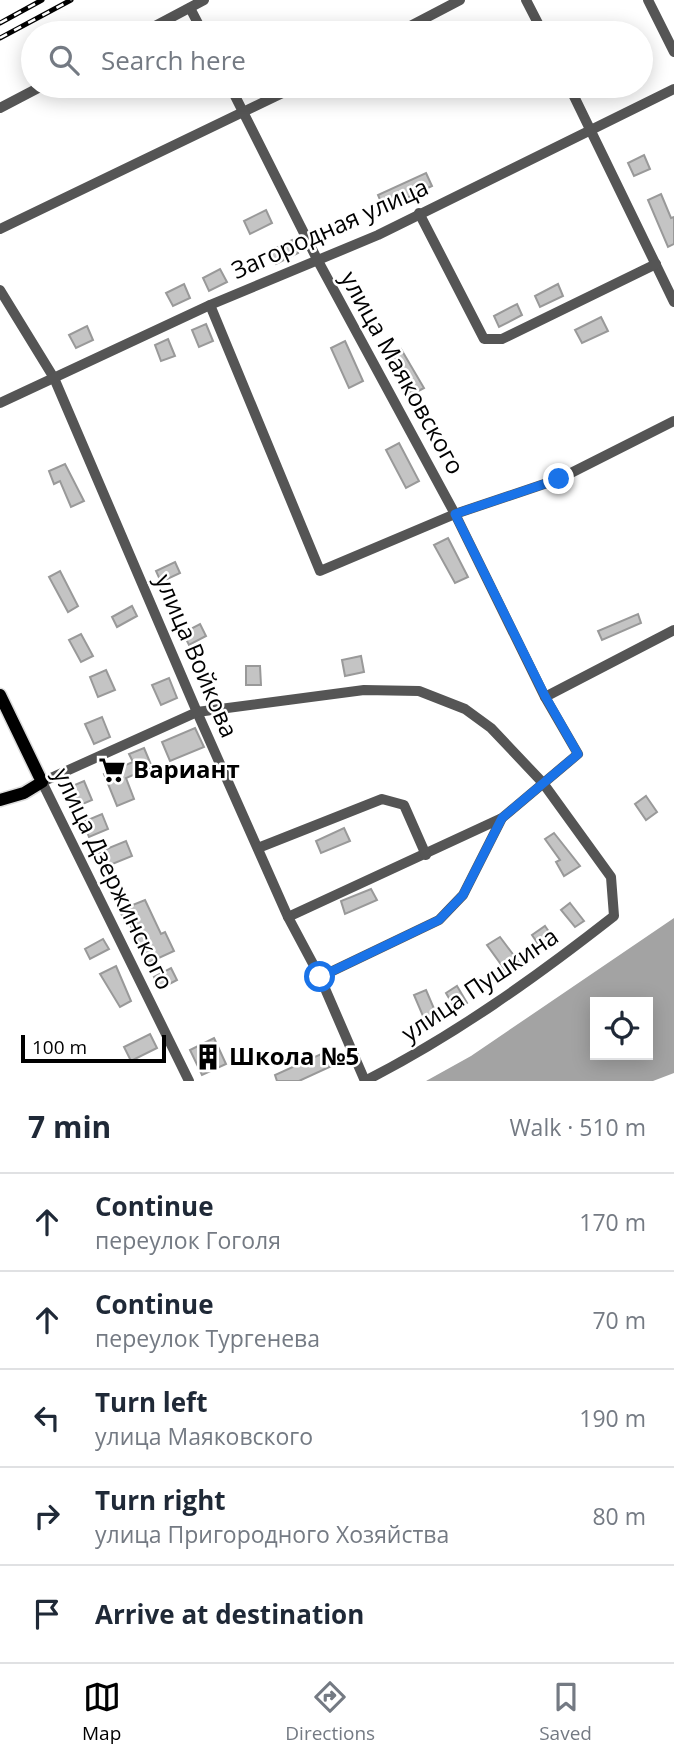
<!DOCTYPE html>
<html lang="en">
<head>
<meta charset="utf-8">
<style>
	:root { --surface:#fff; --page:#f2f2f3; --text:#1f2937; --muted:#747a83; --line:#e0e1e3; --accent:#000 }
	body { margin:0; font-family:"Open Sans",sans-serif; background:var(--page); color:var(--text) }
	.controls { position:absolute; right:21px; bottom:21px; display:grid; overflow:hidden; border-radius:0px; box-shadow:0 4px 18px #0003 }
	.controls button { width:63px; height:63px; display:grid; place-items:center; padding:0; border:0; border-bottom:2px solid var(--line); background:var(--surface); color:var(--text); font:35px sans-serif }
	.scale { position:absolute; left:21px; bottom:18px; width:145px; box-sizing:border-box; padding-left:7px; border:4px solid #000; border-top:0; font-size:19px; line-height:24px; white-space:nowrap; color:#000; -webkit-text-stroke:5px #fff; paint-order:stroke }
	.stop { position:absolute; width:21px; height:21px; margin:-16px; border:5px solid #1a73e8; border-radius:50%; background:#fff }
	.stop.end { background:#1a73e8; border-color:#fff; box-shadow:0 2px 7px #0008 }
	.list { margin:0; padding:0; list-style:none }
	h2 { display:flex; justify-content:space-between; align-items:center; height:91px; margin:0; padding:0 28px; font-size:30px }
	h2 small { font-size:23px; font-weight:400; color:var(--muted) }
	.list li { display:grid; grid-template-columns:46px 1fr auto; gap:21px; align-items:center; box-sizing:border-box; height:98px; padding:0 28px; border-top:2px solid var(--line) }
	.list b { display:block; font-size:26px; white-space:nowrap }
	.list p { margin:0; font-size:23px; white-space:nowrap; color:var(--muted) }
	.list em { font-size:23px; font-style:normal; color:var(--muted) }
	.icon { flex:none; width:38px; height:38px; fill:none; stroke:currentColor; stroke-width:2; stroke-linecap:round; stroke-linejoin:round }
	.map { position:relative; flex:none; width:674px; height:1081px; overflow:hidden }
	.search { position:absolute; background:var(--surface); box-shadow:0 4px 18px #0003; left:21px; right:21px; top:21px; height:77px; display:flex; align-items:center; gap:18px; box-sizing:border-box; padding:0 24px; border-radius:38px; color:var(--muted); font-size:26px }
	.sheet { height:581px; background:var(--surface) }
	nav { display:flex; justify-content:space-around; align-items:center; box-sizing:border-box; height:98px; border-top:2px solid var(--line); background:var(--surface); font-size:19px; color:var(--muted) }
	nav a { display:grid; justify-items:center; gap:4px }
	nav .on { color:var(--accent) }
	.map>svg:first-child { display:block }
	.water { fill:#a3a3a3; fill-rule:evenodd }
	.building { fill:#c4c4c4; stroke:#999; stroke-width:2 }
	.lines { fill:none; stroke-linecap:round; stroke-linejoin:round }
	.major-casing { stroke:#dbdbdb; stroke-width:15 }
	.minor { stroke:#555; stroke-width:10 }
	.major { stroke:#000; stroke-width:12 }
	.rail-casing { stroke:#000; stroke-width:5 }
	.rail { stroke:#fff; stroke-width:2.5; stroke-dasharray:8; stroke-linecap:butt }
	.route { stroke:#1a73e8; stroke-width:9 }
	.labels { text-anchor:middle; stroke-width:5; stroke-linejoin:round; paint-order:stroke }
	.street-label { font-size:24px; fill:#000; stroke:#fff }
	.poi-label { font-size:24px; font-weight:bold; fill:#000; stroke:#fff; text-anchor:start }
</style>
</head>
<body>
<div class="map">
<svg width="674" height="1081" viewBox="0 0 674 1081">
	<rect width="100%" height="100%" fill="#fff"/>
	<path class="water" d="M674,918V1073L653,1081H426L471,1056ZM595,1002H648V1055H595Z"/>
	<g class="building">
		<polygon points="644,155 650,169 634,176 628,163"/>
		<polygon points="426,173 432,186 384,209 378,195"/>
		<polygon points="661,194 671,218 674,217 674,244 668,247 648,200"/>
		<polygon points="266,210 272,223 250,234 244,221"/>
		<polygon points="292,240 298,253 276,264 270,251"/>
		<polygon points="220,269 227,282 209,291 203,278"/>
		<polygon points="184,284 190,298 173,306 166,293"/>
		<polygon points="558,284 563,296 540,307 535,296"/>
		<polygon points="517,304 522,315 499,327 494,316"/>
		<polygon points="601,317 608,331 582,343 575,330"/>
		<polygon points="206,324 213,341 199,347 192,330"/>
		<polygon points="87,326 93,340 76,348 69,335"/>
		<polygon points="168,339 175,356 161,361 155,345"/>
		<polygon points="345,341 363,381 349,388 331,348"/>
		<polygon points="401,349 424,388 411,395 388,356"/>
		<polygon points="399,443 419,481 406,488 386,450"/>
		<polygon points="65,464 84,501 71,507 60,481 54,484 49,471"/>
		<polygon points="448,538 468,577 455,583 434,545"/>
		<polygon points="175,562 180,573 161,582 156,571"/>
		<polygon points="60,571 78,606 68,612 49,577"/>
		<polygon points="132,606 137,616 117,627 112,617"/>
		<polygon points="638,614 641,623 602,640 598,631"/>
		<polygon points="200,624 206,636 189,645 183,633"/>
		<polygon points="81,634 93,656 81,662 69,640"/>
		<polygon points="361,656 364,672 345,676 342,660"/>
		<polygon points="246,666 260,666 261,685 246,685"/>
		<polygon points="106,670 115,690 98,697 90,677"/>
		<polygon points="169,678 177,698 161,705 152,685"/>
		<polygon points="102,717 110,737 94,744 85,724"/>
		<polygon points="195,728 204,747 170,761 162,742"/>
		<polygon points="144,748 152,767 126,778 134,799 117,806 104,774 133,762 129,754"/>
		<polygon points="84,781 92,800 78,806 70,787"/>
		<polygon points="646,796 657,812 646,820 635,804"/>
		<polygon points="102,814 108,829 89,837 83,822"/>
		<polygon points="344,828 350,841 321,853 316,841"/>
		<polygon points="554,833 580,866 564,876 556,862 560,860 545,839"/>
		<polygon points="126,841 132,856 105,867 99,852"/>
		<polygon points="371,889 377,900 345,914 341,901"/>
		<polygon points="145,900 161,934 165,932 174,951 148,963 129,922 125,924 120,910"/>
		<polygon points="570,903 584,921 575,927 561,910"/>
		<polygon points="545,926 554,939 541,948 532,935"/>
		<polygon points="500,937 521,965 508,974 487,945"/>
		<polygon points="103,939 109,949 90,959 85,949"/>
		<polygon points="116,966 131,1001 120,1007 100,974"/>
		<polygon points="171,968 177,980 160,989 154,977"/>
		<polygon points="457,986 467,1003 456,1010 446,993"/>
		<polygon points="426,990 438,1018 426,1023 414,995"/>
		<polygon points="150,1034 157,1048 131,1061 124,1047"/>
		<polygon points="214,1038 226,1064 202,1075 190,1050"/>
		<polygon points="330,1050 336,1064 299,1081 277,1081 275,1075"/>
	</g>
	<g class="lines">
		<g class="major-casing">
			<polyline id="major" points="0,695 42,782 24,793 0,800"/>
		</g>
		<g class="minor">
			<polyline points="526,0 543,33"/>
			<polyline points="648,0 674,52"/>
			<polyline points="190,8 203,33"/>
			<polyline points="142,33 204,0"/>
			<polyline points="397,33 460,0"/>
			<polyline points="230,86 318,261 455,514 545,697 578,754 502,818 288,917"/>
			<polyline points="569,86 674,302"/>
			<polyline points="0,108 42,86"/>
			<polyline points="419,213 484,339 502,339 656,264"/>
			<polyline points="0,229 297,86"/>
			<polyline points="0,290 54,378 197,712 288,917 320,977 365,1081"/>
			<polyline points="210,305 320,571 455,514 559,479 674,421"/>
			<polyline points="0,403 210,305 378,235 674,89"/>
			<polyline points="545,697 674,630"/>
			<polyline points="258,848 382,799 404,805 426,855"/>
			<polyline points="320,977 439,920 463,895 502,818"/>
			<path d="M189,1081L42,782L197,712L364,690L419,691L465,709L491,728L543,783L611,877L614,916C535,978 455,1035 365,1081"/>
		</g>
		<use href="#major" class="major"/>
		<g class="rail-casing">
			<g id="rail">
				<polyline points="0,23 42,0"/>
				<polyline points="0,38 71,0"/>
			</g>
		</g>
		<use href="#rail" class="rail"/>
	</g>
	<g class="lines">
		<polyline class="route" points="320,977 439,920 463,895 502,818 578,754 545,696 455,514 559,479"/>
	</g>
	<defs>
		<g id="supermarket-bare" transform="scale(2.1)"><path d="M-6-5.5h2.5l.6 2H6L4.5 2H-2.5L-4.4-4H-6ZM-1.5 3.2a1.3 1.3 0 1 0 .1 0ZM3 3.2a1.3 1.3 0 1 0 .1 0Z" fill="#000" stroke="#fff" stroke-width="2.5" paint-order="stroke"/></g>
		<g id="building-bare" transform="scale(2.1)"><path d="M-4-6H4V6H1V3H-1V6H-4ZM-2.5-4.3h1.7v1.8h-1.7ZM.8-4.3h1.7v1.8H.8ZM-2.5-1h1.7V.8h-1.7ZM.8-1h1.7V.8H.8Z" fill="#000" stroke="#fff" stroke-width="2.5" paint-order="stroke"/></g>
	</defs>
	<g fill-rule="evenodd">
		<use href="#supermarket-bare" x="112" y="770"/>
		<use href="#building-bare" x="208" y="1057"/>
	</g>
	<g class="labels">
		<g class="street-label">
			<text transform="translate(330 229) rotate(-24)" y="8">Загородная улица</text>
			<text transform="translate(402 373) rotate(61)" y="8">улица Маяковского</text>
			<text transform="translate(196 656) rotate(67)" y="8">улица Войкова</text>
			<text transform="translate(113 879) rotate(64)" y="8">улица Дзержинского</text>
			<text transform="translate(480 985) rotate(-34)" y="8">улица Пушкина</text>
		</g>
		<g class="poi-label">
			<text x="133" y="778">Вариант</text>
			<text x="229" y="1065">Школа №5</text>
		</g>
	</g>
</svg>
<div class="controls">
<button><svg class="icon" aria-label="locate" viewBox="0 0 24 24"><circle cx="12" cy="12" r="6"/><path d="M12 2v4M12 18v4M2 12h4M18 12h4"/></svg></button>
</div>
<div class="scale">100 m</div>
<div class="stop" style="left:320px;top:977px"></div>
<div class="stop end" style="left:559px;top:479px"></div>
<div class="search"><svg class="icon" aria-label="search" viewBox="0 0 24 24"><circle cx="10" cy="10" r="6"/><path d="M15 15l6 6"/></svg>Search here</div>
</div>
<section class="sheet">
<h2>7 min<small>Walk · 510 m</small></h2>
<ul class="list">
<li><svg class="icon" aria-label="ahead" viewBox="0 0 24 24"><path d="M12 20V5M6 11l6-6 6 6"/></svg><div><b>Continue</b><p>переулок Гоголя</p></div><em>170 m</em></li>
<li><svg class="icon" aria-label="ahead" viewBox="0 0 24 24"><path d="M12 20V5M6 11l6-6 6 6"/></svg><div><b>Continue</b><p>переулок Тургенева</p></div><em>70 m</em></li>
<li><svg class="icon" aria-label="left" viewBox="0 0 24 24"><path d="M17 20v-9H6M10 6l-5 5 5 5"/></svg><div><b>Turn left</b><p>улица Маяковского</p></div><em>190 m</em></li>
<li><svg class="icon" aria-label="right" viewBox="0 0 24 24"><path d="M7 20v-9h11M14 6l5 5-5 5"/></svg><div><b>Turn right</b><p>улица Пригородного Хозяйства</p></div><em>80 m</em></li>
<li><svg class="icon" aria-label="arrive" viewBox="0 0 24 24"><path d="M6 21V4h12l-3 4 3 4H6"/></svg><div><b>Arrive at destination</b></div></li>
</ul>
</section>
<nav>
<a class="on"><svg class="icon" aria-label="map" viewBox="0 0 24 24"><path d="M3 6l6-2 6 2 6-2v14l-6 2-6-2-6 2zM9 4v14M15 6v14"/></svg>Map</a>
<a><svg class="icon" aria-label="directions" viewBox="0 0 24 24"><path d="M12 3l9 9-9 9-9-9zM9 14v-3h6M13 9l2 2-2 2"/></svg>Directions</a>
<a><svg class="icon" aria-label="saved" viewBox="0 0 24 24"><path d="M7 4h10v16l-5-4-5 4z"/></svg>Saved</a>
</nav>
</body>
</html>
